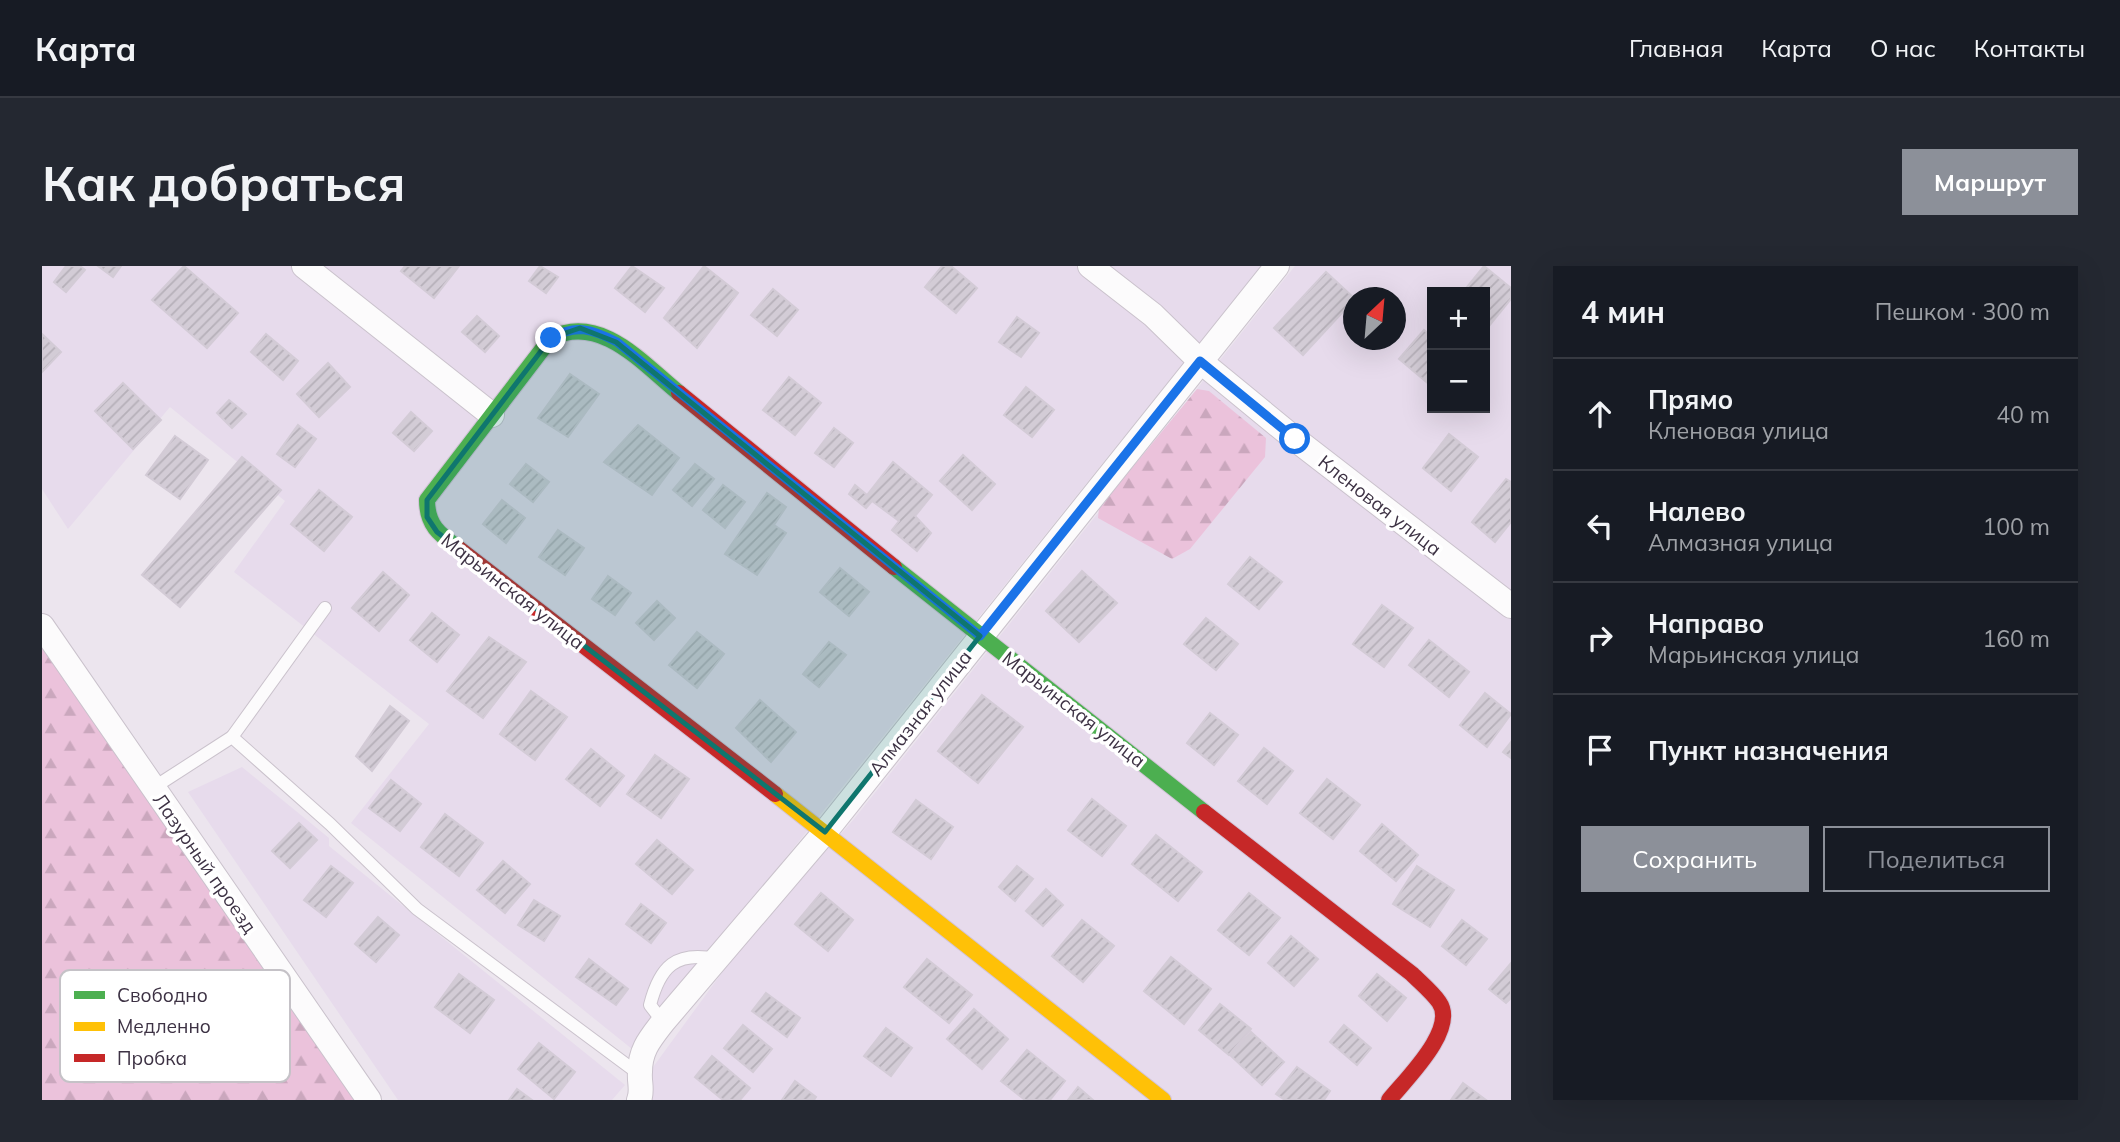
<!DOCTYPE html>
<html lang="ru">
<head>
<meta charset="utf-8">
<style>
	:root { --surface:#171b24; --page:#242831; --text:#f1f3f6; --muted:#9ea1a6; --line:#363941; --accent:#8c9099 }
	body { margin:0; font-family:Mulish,sans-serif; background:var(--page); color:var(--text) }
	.controls { position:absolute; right:21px; top:21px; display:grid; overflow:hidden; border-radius:0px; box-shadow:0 7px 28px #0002 }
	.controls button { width:63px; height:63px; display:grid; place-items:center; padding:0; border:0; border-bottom:2px solid var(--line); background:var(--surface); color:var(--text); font:35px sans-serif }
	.compass { position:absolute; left:1301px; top:21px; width:63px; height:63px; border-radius:50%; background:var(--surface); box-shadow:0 7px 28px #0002; rotate:26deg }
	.stop { position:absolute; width:21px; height:21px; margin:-16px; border:5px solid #1a73e8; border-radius:50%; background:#fff }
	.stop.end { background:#1a73e8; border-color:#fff; box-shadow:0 2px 7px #0008 }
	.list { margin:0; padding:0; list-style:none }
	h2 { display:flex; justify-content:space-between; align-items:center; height:91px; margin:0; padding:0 28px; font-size:30px }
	h2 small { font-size:23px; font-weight:400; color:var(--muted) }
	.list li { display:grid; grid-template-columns:46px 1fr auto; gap:21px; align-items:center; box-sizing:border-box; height:112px; padding:0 28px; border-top:2px solid var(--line) }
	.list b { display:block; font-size:26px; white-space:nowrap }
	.list p { margin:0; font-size:23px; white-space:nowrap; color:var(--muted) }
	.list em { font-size:23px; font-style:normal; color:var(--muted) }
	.actions { display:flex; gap:14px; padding:21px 28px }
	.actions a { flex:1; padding:16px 0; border:2px solid var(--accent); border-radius:0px; text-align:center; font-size:24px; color:var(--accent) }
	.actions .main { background:var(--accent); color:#fff }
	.icon { flex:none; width:38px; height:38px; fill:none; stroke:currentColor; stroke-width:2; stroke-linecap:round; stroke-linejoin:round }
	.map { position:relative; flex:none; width:1469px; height:834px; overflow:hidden; border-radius:0px }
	header { display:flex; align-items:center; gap:42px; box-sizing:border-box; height:98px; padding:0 35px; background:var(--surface); border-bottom:2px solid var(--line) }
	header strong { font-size:33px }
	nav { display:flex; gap:38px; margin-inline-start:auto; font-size:24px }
	.intro { display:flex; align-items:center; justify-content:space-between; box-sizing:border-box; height:168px; padding:0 42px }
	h1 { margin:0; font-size:49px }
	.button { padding:18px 32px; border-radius:0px; background:var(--accent); color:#fff; font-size:24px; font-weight:700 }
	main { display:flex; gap:42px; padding:0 42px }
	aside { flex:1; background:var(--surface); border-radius:0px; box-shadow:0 7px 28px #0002 }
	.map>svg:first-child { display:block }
	.residential { fill:#e7dbec; fill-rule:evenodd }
	.forest { fill:url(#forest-firs) }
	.building { fill:url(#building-hatch); stroke:#d3cbd6; stroke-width:2 }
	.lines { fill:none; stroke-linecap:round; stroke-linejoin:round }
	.lane-casing { stroke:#cac2cc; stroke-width:14 }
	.street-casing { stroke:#cac2cc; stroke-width:26 }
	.fast-casing { stroke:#d2c4d7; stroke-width:18 }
	.slow-casing { stroke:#d2c4d7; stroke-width:18 }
	.jam-casing { stroke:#d2c4d7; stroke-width:18 }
	.lane { stroke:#fcfbfc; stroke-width:12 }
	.street { stroke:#fcfbfc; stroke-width:24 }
	.fast { stroke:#4caf50; stroke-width:16 }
	.slow { stroke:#ffc107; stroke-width:16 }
	.jam { stroke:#c62828; stroke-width:16 }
	.route { stroke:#1a73e8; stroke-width:9 }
	.marked { fill:#0f766e; fill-opacity:0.2; stroke:#0f766e; stroke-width:5; stroke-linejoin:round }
	.labels { text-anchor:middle; stroke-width:7; stroke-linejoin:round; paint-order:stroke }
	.street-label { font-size:19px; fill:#3d3244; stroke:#fff }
	.key { fill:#fff; stroke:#c5c2c7; stroke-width:2 }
	.key-label { font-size:19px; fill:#3d3244 }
</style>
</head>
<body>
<header>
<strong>Карта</strong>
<nav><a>Главная</a><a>Карта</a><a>О нас</a><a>Контакты</a></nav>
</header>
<div class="intro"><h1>Как добраться</h1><a class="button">Маршрут</a></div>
<main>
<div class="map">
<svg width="1469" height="834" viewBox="0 0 1469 834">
	<defs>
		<pattern id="forest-firs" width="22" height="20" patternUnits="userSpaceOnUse" patternTransform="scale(1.75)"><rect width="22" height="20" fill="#ebc2db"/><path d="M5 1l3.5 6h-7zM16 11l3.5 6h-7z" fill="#caa7bd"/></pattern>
		<pattern id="building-hatch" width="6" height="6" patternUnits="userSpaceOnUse" patternTransform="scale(1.75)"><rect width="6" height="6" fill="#d3ccd6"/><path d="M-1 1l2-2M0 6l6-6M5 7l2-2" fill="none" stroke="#b6b0b9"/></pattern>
	</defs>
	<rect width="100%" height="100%" fill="#ece5ee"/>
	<g class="residential">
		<polygon points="0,0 1219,0 590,783 309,557 387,458 192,306 243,235 128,141 26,263 0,223"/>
		<path d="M1253,0H1469V834H587L690,693L812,553ZM1390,26H1443V142H1390ZM1311,32H1353V74H1311Z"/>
		<polygon points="200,501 287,572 287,580 583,819 570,834 356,834 146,526"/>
	</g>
	<g class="forest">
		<polygon points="1155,123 1167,125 1224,172 1223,191 1148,283 1130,293 1056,252 1057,242"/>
		<polygon points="0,358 319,834 0,834"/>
	</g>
	<g class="building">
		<polygon points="24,0 38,0 43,4 24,26 12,16"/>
		<polygon points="56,0 79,0 71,11"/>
		<polygon points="142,0 196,47 165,82 110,34"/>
		<polygon points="363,0 417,0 392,32 359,5"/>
		<polygon points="498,0 516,11 504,27 487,15"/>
		<polygon points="590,0 622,22 603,46 573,22"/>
		<polygon points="662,0 696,27 655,82 622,52"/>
		<polygon points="900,0 909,0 935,22 914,47 883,21"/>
		<polygon points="1442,0 1469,22 1469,33 1443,65 1443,26 1421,26"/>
		<polygon points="1284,6 1312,32 1311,35 1261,89 1232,62"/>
		<polygon points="731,23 756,44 735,70 709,49"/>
		<polygon points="435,50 457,70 443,86 420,66"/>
		<polygon points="975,51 997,67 979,91 957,76"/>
		<polygon points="1382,64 1390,71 1389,120 1357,93"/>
		<polygon points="0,68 19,86 0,106"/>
		<polygon points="224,68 256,95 241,114 209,86"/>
		<polygon points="286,97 308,121 277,151 255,128"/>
		<polygon points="528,108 557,128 526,171 496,152"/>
		<polygon points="747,111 779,137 753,169 721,144"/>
		<polygon points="81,117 119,154 91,183 53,145"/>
		<polygon points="984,121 1012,144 990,171 962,149"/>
		<polygon points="187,134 204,148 190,162 175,147"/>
		<polygon points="369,146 390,165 372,185 351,167"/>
		<polygon points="256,159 274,173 253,201 235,188"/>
		<polygon points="596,159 637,192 610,229 562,196"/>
		<polygon points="792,162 811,177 792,201 773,187"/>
		<polygon points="1407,168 1436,191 1409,225 1381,202"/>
		<polygon points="133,170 166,194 138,233 104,209"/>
		<polygon points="921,189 953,218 930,244 898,215"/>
		<polygon points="200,191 239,224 138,341 100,309"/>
		<polygon points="851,196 890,229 873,250 889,267 875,285 850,264 857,255 830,235 824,242 807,228 813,219 825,229"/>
		<polygon points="484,198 507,216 491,236 468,218"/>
		<polygon points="653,198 672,213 650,240 631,224"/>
		<polygon points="1464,213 1469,216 1469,256 1453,276 1430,256"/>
		<polygon points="681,219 703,236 683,262 661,244"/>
		<polygon points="277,224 310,251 282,285 249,258"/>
		<polygon points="725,227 744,241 732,259 744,267 715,309 683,288"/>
		<polygon points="460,234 483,252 464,277 441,258"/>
		<polygon points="516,264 542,282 523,309 497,291"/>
		<polygon points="1208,291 1240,316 1217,343 1186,318"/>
		<polygon points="798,302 827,326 807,350 778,326"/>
		<polygon points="1040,305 1075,337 1037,376 1004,345"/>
		<polygon points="341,306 367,329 337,365 310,342"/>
		<polygon points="566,310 589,327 573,349 550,333"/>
		<polygon points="615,335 633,352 612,374 594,357"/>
		<polygon points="1340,339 1371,362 1342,401 1311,378"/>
		<polygon points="390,347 417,369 395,396 368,374"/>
		<polygon points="1164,352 1196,378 1174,404 1142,378"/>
		<polygon points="655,366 682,388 655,422 627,399"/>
		<polygon points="447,371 484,396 441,452 405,425"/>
		<polygon points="1387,374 1427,406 1407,431 1367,399"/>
		<polygon points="787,376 804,389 777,421 761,408"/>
		<polygon points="489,425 525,451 493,494 458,468"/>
		<polygon points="1443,427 1469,448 1445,481 1418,459"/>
		<polygon points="940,429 981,461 936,517 896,485"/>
		<polygon points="718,434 754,466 729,496 694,462"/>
		<polygon points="348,440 367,455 330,505 314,490"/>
		<polygon points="1168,447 1196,469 1172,499 1145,477"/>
		<polygon points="1469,476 1469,492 1461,486"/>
		<polygon points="1222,482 1251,505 1225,538 1196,515"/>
		<polygon points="549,483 582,510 558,540 524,513"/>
		<polygon points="613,489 647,513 619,552 585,528"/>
		<polygon points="1285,513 1318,539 1291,573 1258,547"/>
		<polygon points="349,514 379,538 358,565 327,542"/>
		<polygon points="1050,533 1084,560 1060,590 1026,564"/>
		<polygon points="874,534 911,561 889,593 851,566"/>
		<polygon points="403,548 441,577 417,610 379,581"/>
		<polygon points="257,557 275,574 248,602 230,585"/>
		<polygon points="1340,558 1376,589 1354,615 1318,585"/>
		<polygon points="1114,569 1160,606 1136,635 1090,598"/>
		<polygon points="615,574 651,604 630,628 594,598"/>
		<polygon points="461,595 488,618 463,647 435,624"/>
		<polygon points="289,600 311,617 284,651 262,634"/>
		<polygon points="975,600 991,613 973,635 957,621"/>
		<polygon points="1375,600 1412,624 1388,661 1351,638"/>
		<polygon points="1004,623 1021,639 1001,660 984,645"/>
		<polygon points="779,627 811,654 786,685 753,658"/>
		<polygon points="1207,627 1238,652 1207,689 1176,664"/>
		<polygon points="492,634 518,650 502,675 476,659"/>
		<polygon points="599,638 624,657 609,677 584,658"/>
		<polygon points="336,651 357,669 334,696 313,678"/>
		<polygon points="1040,654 1072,680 1041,716 1010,690"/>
		<polygon points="1420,654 1445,673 1424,699 1400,680"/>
		<polygon points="1249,670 1276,693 1252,720 1226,697"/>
		<polygon points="1129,691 1169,723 1142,758 1102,725"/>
		<polygon points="547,693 586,723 574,739 534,711"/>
		<polygon points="885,693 930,729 907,757 862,721"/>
		<polygon points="1469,697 1469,732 1464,737 1447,723"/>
		<polygon points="417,708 452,734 428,767 393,741"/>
		<polygon points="1335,708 1364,732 1345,755 1317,730"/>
		<polygon points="724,727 758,752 745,771 710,745"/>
		<polygon points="1178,738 1209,763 1187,789 1157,764"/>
		<polygon points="932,743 966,773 940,803 905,773"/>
		<polygon points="701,759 730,783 711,806 682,782"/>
		<polygon points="1302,759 1329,782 1315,799 1288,776"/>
		<polygon points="844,762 870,782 849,810 822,790"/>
		<polygon points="1209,766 1242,796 1220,819 1188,789"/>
		<polygon points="497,777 533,806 512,833 476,803"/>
		<polygon points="985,784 1023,815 1008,834 983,834 959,815"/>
		<polygon points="670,790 708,822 698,834 681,834 653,811"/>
		<polygon points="1255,801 1288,825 1282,834 1243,834 1234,828"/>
		<polygon points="753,815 774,831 772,834 740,834"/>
		<polygon points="1421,817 1444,834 1409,834"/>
		<polygon points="1036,821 1051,834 1026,834"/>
		<polygon points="475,823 490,834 467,834"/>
	</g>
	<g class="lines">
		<g class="lane-casing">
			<g id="lane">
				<polyline points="190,471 283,342"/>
				<polyline points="111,522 190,471 288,558 375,643 597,808"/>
				<path d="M621,756L608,739C618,700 634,685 674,693"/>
			</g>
		</g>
		<g class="street-casing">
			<g id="street">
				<polyline points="262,0 450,149"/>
				<polyline points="1048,0 1111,49 1158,95 1253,173 1469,340"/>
				<polyline points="0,360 327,834"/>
				<path d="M597,834C601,824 597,817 598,806C598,784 608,773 621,756L783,566L1235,0"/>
			</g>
		</g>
		<g class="fast-casing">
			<g id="fast">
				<path d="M416,282C397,268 385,259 385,234L509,72C559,47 601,98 637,127"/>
				<polyline points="852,301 1162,546"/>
			</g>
		</g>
		<g class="slow-casing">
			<polyline id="slow" points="733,528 1121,834"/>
		</g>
		<g class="jam-casing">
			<g id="jam">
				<polyline points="637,127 852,301"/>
				<polyline points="416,282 733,528"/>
				<path d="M1162,546L1370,708C1379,717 1390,726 1397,736C1416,763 1364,813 1347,834"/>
			</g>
		</g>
		<use href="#lane" class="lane"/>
		<use href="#street" class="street"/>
		<use href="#fast" class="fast"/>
		<use href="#slow" class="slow"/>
		<use href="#jam" class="jam"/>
	</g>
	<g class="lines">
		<path class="route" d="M509,72C534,58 550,63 575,76L938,370L1158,95L1253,173"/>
	</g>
	<path class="marked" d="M538,62L574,76L938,370L783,566L395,266L385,251V234L509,72Z"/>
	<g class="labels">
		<g class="street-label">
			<text transform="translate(1338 239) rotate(38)" y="7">Кленовая улица</text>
			<text transform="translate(471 325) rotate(38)" y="7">Марьинская улица</text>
			<text transform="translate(1032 443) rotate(38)" y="7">Марьинская улица</text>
			<text transform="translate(878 447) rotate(-52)" y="7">Алмазная улица</text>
			<text transform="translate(163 597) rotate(55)" y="7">Лазурный проезд</text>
		</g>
	</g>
	<rect x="18" y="704" width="230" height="112" rx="10" class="key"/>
	<rect x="32" y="725" width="31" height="8" fill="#4caf50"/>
	<rect x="32" y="756" width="31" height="9" fill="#ffc107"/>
	<rect x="32" y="788" width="31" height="8" fill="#c62828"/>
	<g class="key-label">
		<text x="75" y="736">Свободно</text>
		<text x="75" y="767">Медленно</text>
		<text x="75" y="799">Пробка</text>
	</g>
</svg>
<div class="controls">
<button>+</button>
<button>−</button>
</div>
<svg class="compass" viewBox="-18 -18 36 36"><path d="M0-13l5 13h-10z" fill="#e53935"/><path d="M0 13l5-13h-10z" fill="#9ea1a6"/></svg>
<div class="stop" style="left:1253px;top:173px"></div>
<div class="stop end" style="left:509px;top:72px"></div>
</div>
<aside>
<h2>4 мин<small>Пешком · 300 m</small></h2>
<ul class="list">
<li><svg class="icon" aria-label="ahead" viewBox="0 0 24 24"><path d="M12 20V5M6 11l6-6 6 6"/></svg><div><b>Прямо</b><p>Кленовая улица</p></div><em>40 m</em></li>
<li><svg class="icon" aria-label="left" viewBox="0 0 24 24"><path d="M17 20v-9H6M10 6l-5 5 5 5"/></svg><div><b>Налево</b><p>Алмазная улица</p></div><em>100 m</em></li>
<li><svg class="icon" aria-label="right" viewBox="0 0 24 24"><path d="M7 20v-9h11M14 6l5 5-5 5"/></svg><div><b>Направо</b><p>Марьинская улица</p></div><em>160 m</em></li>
<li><svg class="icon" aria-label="arrive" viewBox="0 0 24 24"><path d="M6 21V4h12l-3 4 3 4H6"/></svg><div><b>Пункт назначения</b></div></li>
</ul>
<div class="actions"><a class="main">Сохранить</a><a>Поделиться</a></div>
</aside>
</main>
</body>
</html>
